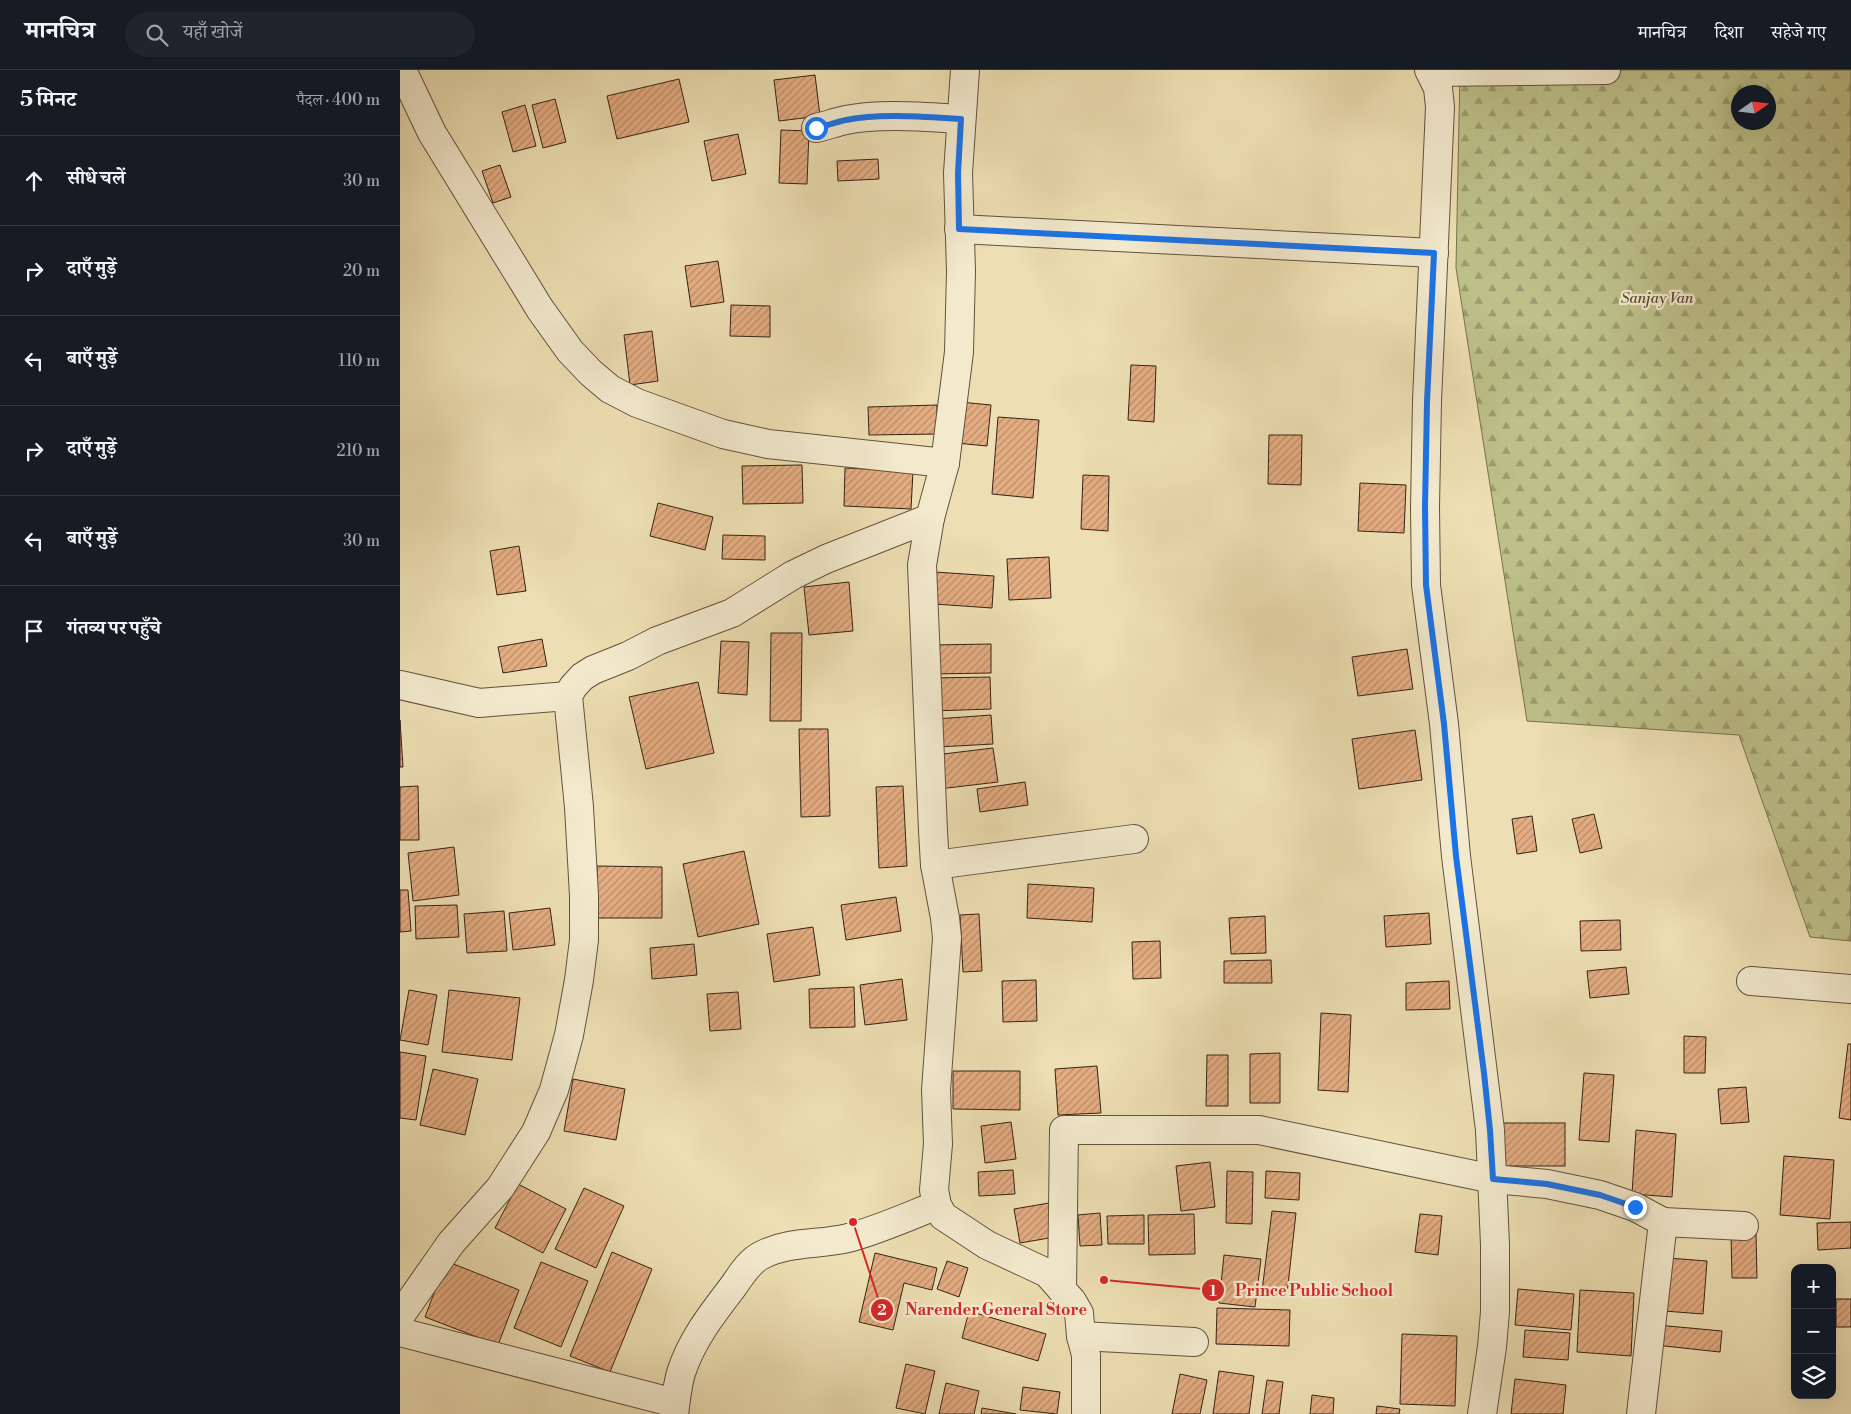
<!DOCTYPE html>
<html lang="hi">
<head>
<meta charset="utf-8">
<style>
	:root { --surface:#171b24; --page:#20242c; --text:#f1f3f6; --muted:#9ea1a6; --line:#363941 }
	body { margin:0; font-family:"Libre Bodoni","Noto Serif Devanagari",serif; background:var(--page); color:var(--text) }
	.controls { position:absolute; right:15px; bottom:15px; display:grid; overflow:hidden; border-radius:10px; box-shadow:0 5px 20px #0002 }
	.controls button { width:45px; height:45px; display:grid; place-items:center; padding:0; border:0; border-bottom:1px solid var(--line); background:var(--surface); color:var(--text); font:25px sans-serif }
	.compass { position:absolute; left:1331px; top:15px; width:45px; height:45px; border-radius:50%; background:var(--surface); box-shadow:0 5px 20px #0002; rotate:76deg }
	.stop { position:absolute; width:15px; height:15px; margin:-11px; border:4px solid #1a73e8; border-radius:50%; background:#fff }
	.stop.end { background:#1a73e8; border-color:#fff; box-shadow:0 1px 5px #0008 }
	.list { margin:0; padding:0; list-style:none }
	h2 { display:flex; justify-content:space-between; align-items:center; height:65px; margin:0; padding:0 20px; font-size:21px }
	h2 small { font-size:16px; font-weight:400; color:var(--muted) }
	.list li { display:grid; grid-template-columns:32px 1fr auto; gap:15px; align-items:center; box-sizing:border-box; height:90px; padding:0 20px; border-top:1px solid var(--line) }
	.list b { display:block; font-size:19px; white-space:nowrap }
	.list em { font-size:16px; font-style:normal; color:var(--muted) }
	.icon { flex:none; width:28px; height:28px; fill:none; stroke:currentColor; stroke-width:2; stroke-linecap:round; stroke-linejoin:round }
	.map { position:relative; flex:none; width:1451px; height:1344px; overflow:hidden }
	header { display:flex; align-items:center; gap:30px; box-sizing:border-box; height:70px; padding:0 25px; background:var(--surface); border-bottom:1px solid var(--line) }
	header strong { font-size:24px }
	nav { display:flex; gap:28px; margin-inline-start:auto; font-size:18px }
	.search { width:350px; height:45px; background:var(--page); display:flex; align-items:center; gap:12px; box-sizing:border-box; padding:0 18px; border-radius:28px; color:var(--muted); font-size:19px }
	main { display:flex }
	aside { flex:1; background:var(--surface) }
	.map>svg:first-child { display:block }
	.forest { fill:url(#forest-firs); stroke:#7a7150; fill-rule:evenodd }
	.building { fill:url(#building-hatch); stroke:#362216 }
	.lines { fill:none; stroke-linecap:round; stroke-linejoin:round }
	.minor-casing { stroke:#64513d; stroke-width:30 }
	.minor { stroke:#f3eace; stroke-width:28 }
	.route { stroke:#1a73e8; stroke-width:6 }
	.labels { text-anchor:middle; stroke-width:4.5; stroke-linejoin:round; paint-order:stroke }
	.park-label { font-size:15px; font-style:italic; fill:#584a33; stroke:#f3eace }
	.leader { fill:none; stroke:#d62828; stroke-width:2 }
	.callout-dot { fill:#d62828; stroke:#f3eace; stroke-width:2 }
	.mark-label { font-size:15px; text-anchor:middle; font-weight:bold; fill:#fff }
	.callout-label { font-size:16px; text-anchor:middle; font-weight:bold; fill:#d62828; stroke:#f3eace; stroke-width:4.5; stroke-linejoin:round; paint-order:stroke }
</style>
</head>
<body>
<header>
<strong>मानचित्र</strong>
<div class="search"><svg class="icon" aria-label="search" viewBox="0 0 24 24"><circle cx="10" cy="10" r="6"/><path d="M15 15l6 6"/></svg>यहाँ खोजें</div>
<nav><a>मानचित्र</a><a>दिशा</a><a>सहेजे गए</a></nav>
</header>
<main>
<aside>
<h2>5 मिनट<small>पैदल · 400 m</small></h2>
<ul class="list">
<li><svg class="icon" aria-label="ahead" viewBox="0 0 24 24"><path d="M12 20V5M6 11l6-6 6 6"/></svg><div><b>सीधे चलें</b></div><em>30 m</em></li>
<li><svg class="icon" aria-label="right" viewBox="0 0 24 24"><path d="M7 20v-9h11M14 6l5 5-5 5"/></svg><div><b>दाएँ मुड़ें</b></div><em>20 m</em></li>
<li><svg class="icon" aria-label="left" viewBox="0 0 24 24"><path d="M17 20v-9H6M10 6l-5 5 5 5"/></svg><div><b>बाएँ मुड़ें</b></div><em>110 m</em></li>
<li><svg class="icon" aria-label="right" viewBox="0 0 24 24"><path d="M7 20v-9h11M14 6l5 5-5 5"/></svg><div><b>दाएँ मुड़ें</b></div><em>210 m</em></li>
<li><svg class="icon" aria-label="left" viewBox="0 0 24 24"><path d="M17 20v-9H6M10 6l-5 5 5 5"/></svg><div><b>बाएँ मुड़ें</b></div><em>30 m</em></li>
<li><svg class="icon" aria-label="arrive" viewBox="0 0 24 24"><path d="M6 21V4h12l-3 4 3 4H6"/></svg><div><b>गंतव्य पर पहुँचे</b></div></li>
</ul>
</aside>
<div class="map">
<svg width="1451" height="1344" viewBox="0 0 1451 1344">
	<defs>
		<pattern id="forest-firs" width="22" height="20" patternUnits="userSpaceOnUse" patternTransform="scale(1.25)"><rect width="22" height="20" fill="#bdc089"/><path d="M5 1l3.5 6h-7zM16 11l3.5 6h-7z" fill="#9a9c6f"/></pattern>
		<pattern id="building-hatch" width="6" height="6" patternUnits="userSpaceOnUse" patternTransform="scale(1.25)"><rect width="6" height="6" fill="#e5ad82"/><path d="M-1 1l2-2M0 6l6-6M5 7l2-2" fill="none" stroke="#ba8c69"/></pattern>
	</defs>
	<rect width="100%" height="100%" fill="#eddfb3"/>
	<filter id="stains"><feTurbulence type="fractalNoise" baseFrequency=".004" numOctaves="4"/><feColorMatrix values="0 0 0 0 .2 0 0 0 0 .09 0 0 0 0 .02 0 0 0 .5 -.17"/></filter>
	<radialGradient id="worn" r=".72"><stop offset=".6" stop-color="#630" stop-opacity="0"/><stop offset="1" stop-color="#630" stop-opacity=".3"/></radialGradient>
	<path class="forest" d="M1060,0H1451V871L1410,867L1339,665L1127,651L1056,198ZM1338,22H1368V52H1338Z"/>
	<g class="building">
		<polygon points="415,5 420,46 379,51 374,10"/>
		<polygon points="279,9 289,52 217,69 207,26"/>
		<polygon points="155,29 166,72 143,78 132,35"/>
		<polygon points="125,35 136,76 113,82 102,42"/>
		<polygon points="381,60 409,61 407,114 379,113"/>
		<polygon points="338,64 346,104 312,111 304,71"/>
		<polygon points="478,89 479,109 438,111 437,91"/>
		<polygon points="100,95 111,127 93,133 82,101"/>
		<polygon points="318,191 324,232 291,237 285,196"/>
		<polygon points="331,235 370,236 370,267 330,266"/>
		<polygon points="252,261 258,311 230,315 224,265"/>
		<polygon points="731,295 756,296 754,352 728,350"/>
		<polygon points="560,332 591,335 587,376 556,373"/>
		<polygon points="537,335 537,364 469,365 468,337"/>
		<polygon points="598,347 639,350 633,428 592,424"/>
		<polygon points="869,365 902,365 901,415 868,414"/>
		<polygon points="402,395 403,433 343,434 342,396"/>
		<polygon points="445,398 513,401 511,439 444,436"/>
		<polygon points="683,405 709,406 708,461 681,459"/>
		<polygon points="960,413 1006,415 1004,463 958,461"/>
		<polygon points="258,433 313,447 305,480 250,466"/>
		<polygon points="323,465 365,466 365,490 322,489"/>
		<polygon points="119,476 126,521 97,525 90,481"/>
		<polygon points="649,487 651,528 609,530 607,489"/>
		<polygon points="535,502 594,506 592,538 534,534"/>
		<polygon points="449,512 453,561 409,565 404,517"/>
		<polygon points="371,563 402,563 401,651 370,651"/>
		<polygon points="142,569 147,596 103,603 98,577"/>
		<polygon points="321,571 349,572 347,625 318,623"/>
		<polygon points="591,574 591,603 533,604 532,575"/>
		<polygon points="1007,579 1013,619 958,626 952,587"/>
		<polygon points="590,607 591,639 532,641 531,608"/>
		<polygon points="298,612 314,683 246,699 229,627"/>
		<polygon points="591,645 593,674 538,677 536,649"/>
		<polygon points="0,650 3,697 0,697"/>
		<polygon points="399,659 428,659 430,746 401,747"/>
		<polygon points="1015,660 1022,710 959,719 952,669"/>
		<polygon points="593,678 598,712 539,719 535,685"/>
		<polygon points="625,712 628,735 580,742 577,719"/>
		<polygon points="18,716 19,770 0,770 0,717"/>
		<polygon points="503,716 507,796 479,798 476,717"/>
		<polygon points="1194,744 1202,778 1180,783 1172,749"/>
		<polygon points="1132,746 1137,781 1117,784 1112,749"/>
		<polygon points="54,777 59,825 13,831 8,783"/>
		<polygon points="344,781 359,854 298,867 283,794"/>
		<polygon points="197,796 262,797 262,848 197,848"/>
		<polygon points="628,814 694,818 692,852 627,848"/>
		<polygon points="0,820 8,820 11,861 0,862"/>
		<polygon points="496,827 501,861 446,870 441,835"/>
		<polygon points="57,835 59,867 16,869 15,836"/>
		<polygon points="150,838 155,875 113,880 109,843"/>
		<polygon points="104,841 107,881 67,883 64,844"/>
		<polygon points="1029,843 1031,874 986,877 984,846"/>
		<polygon points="579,844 582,901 563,902 560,845"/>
		<polygon points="865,846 866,883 831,884 829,848"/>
		<polygon points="1220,850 1221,880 1181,881 1180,851"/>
		<polygon points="413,857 420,905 374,912 367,864"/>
		<polygon points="760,871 761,908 733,909 732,872"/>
		<polygon points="294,874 297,905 252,909 250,878"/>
		<polygon points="871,890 872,913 824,913 824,891"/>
		<polygon points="1226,897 1229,924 1190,928 1187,901"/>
		<polygon points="502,909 507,950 465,955 460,915"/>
		<polygon points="636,910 637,951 603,952 602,911"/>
		<polygon points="1049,911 1050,939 1006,940 1006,913"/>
		<polygon points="454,917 455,957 410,958 409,919"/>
		<polygon points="9,920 37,925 28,975 0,970"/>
		<polygon points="49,920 120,928 112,990 42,982"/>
		<polygon points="338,922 341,959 310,961 307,924"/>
		<polygon points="921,943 951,945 948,1022 918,1020"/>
		<polygon points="1284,966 1306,967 1305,1003 1284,1003"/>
		<polygon points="1448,974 1451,974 1451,1050 1439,1048"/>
		<polygon points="0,982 26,986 16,1050 0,1048"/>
		<polygon points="880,983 880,1033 850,1033 850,984"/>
		<polygon points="807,985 828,985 828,1036 806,1036"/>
		<polygon points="697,996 701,1043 658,1045 655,999"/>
		<polygon points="33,999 78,1009 65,1065 20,1055"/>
		<polygon points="553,1001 620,1001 620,1040 553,1039"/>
		<polygon points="1184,1003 1214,1005 1209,1072 1179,1070"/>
		<polygon points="173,1009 225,1019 216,1070 164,1061"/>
		<polygon points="1346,1017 1349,1052 1321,1054 1318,1019"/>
		<polygon points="611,1052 616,1089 585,1093 581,1056"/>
		<rect x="1101" y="1053" width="64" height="43"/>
		<polygon points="1236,1060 1276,1064 1272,1127 1232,1124"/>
		<polygon points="1384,1086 1434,1090 1430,1149 1380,1145"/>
		<polygon points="810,1092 815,1137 781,1141 776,1096"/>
		<polygon points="613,1100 615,1124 579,1126 578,1102"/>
		<polygon points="827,1101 853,1102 852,1154 826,1153"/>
		<polygon points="866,1101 900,1103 899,1130 865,1128"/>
		<polygon points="118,1114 166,1139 143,1183 95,1158"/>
		<polygon points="184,1118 224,1136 196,1198 155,1179"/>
		<polygon points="649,1133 655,1167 620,1173 614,1139"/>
		<polygon points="872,1141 896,1143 887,1224 862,1221"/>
		<polygon points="700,1143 702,1175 680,1176 678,1145"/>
		<polygon points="794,1144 795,1184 749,1185 748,1145"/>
		<polygon points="1020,1144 1042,1146 1038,1185 1015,1182"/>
		<polygon points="744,1145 744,1174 708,1174 707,1146"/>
		<polygon points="1451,1152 1451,1178 1418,1180 1417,1153"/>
		<polygon points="1331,1164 1356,1164 1357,1208 1332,1208"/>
		<polygon points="212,1182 252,1199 210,1302 170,1286"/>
		<polygon points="475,1183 537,1198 532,1220 504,1213 493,1260 459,1252"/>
		<polygon points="824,1185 861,1189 855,1237 819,1233"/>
		<polygon points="1268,1188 1307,1191 1303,1244 1264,1241"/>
		<polygon points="46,1191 119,1220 98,1275 25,1247"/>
		<polygon points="547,1191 568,1198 559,1227 537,1219"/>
		<polygon points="141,1192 188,1211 161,1277 114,1258"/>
		<polygon points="1118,1219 1174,1224 1171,1260 1115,1255"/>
		<polygon points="1180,1220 1234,1223 1231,1286 1177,1282"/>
		<rect x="1436" y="1229" width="15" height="28"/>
		<polygon points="817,1238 890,1240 889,1276 816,1274"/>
		<polygon points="569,1241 646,1264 638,1291 562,1268"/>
		<polygon points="1257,1255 1322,1261 1320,1282 1255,1275"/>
		<polygon points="1125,1260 1170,1263 1168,1290 1123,1287"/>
		<polygon points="1002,1264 1057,1266 1055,1336 1000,1334"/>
		<polygon points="506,1294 535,1301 525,1344 496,1338"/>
		<polygon points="819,1301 854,1306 849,1344 813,1344"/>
		<polygon points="780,1304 807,1310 800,1344 772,1344"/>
		<polygon points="1115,1309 1166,1315 1163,1344 1111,1344"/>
		<polygon points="867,1310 883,1312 879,1344 862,1344"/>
		<polygon points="546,1313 579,1321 574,1344 539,1344"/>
		<polygon points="623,1317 660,1322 657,1344 620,1340"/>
		<polygon points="912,1325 934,1328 933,1344 910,1344"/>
		<polygon points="977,1336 1000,1339 999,1344 976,1344"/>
		<polygon points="582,1338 616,1344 581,1344"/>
	</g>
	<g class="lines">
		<g class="minor-casing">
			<g id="minor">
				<polyline points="2,0 32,63 140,239 170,281 191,303 210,319 237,333 323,364 368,374 545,393"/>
				<polyline points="565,0 558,103 561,201 559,282 545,393 530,448 522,495 533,761 535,795 545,848 547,868 536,1020 538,1074 534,1120 537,1135 543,1146 587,1175 647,1203 672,1231 679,1243 681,1266 686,1285 686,1344"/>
				<polyline points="1029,0 1038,18 1040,37 1027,331 1025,437 1026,515 1044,654 1056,786 1090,1060 1095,1175 1095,1242 1092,1277 1082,1344"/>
				<polyline points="1031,2 1206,0"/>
				<path d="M416,58C426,56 436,52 446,50C480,43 526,47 561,49"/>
				<polyline points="559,159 1034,183"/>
				<polyline points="0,615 79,633 168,626"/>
				<polyline points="535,795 734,769"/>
				<polyline points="1351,911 1451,919"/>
				<polyline points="662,1220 664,1060 859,1060 1093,1109 1147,1114 1200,1125 1235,1137 1263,1152"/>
				<polyline points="0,1246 51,1173 100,1118 136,1062 154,1020 169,965 179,910 184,870 184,826 179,737 168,626 173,617 182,607 193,600 228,586 257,571 332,543 393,505 426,489 530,448"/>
				<polyline points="0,1262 275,1333"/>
				<polyline points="681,1266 794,1272"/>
				<path d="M274,1344C276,1331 277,1316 281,1303C291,1271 312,1244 332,1218C340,1207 349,1191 362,1185C389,1171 419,1175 448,1168C478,1160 507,1147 537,1135"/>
				<polyline points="1241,1344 1263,1152 1344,1156"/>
			</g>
		</g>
		<use href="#minor" class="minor"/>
	</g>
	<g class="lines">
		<path class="route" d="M416,58C426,56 436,52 446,50C480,43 526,47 561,49L558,103L559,159L1034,183L1027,332L1025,436L1026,515L1044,654L1056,786L1084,1003L1090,1060L1093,1109L1147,1114L1200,1125L1235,1137"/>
	</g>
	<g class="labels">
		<g class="park-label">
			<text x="1257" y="233">Sanjay Van</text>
		</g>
	</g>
	<path class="leader" d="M704 1210L813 1220M453 1152L482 1240"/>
	<g class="callout-dot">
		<circle cx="704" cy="1210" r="5"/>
		<circle cx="453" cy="1152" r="5"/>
		<circle cx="813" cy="1220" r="12"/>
		<circle cx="482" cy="1240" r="12"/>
	</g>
	<g class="mark-label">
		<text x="813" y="1226">1</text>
		<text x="482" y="1245">2</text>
	</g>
	<g class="callout-label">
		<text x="914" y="1226">Prince Public School</text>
		<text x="596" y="1245">Narender General Store</text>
	</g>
	<rect width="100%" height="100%" filter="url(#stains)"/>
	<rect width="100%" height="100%" fill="url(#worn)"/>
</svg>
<div class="controls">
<button>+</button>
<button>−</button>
<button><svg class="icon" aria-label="layers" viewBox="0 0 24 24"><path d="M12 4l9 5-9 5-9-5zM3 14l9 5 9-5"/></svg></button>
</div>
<svg class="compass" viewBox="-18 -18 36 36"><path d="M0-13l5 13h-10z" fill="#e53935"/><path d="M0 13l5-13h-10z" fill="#9ea1a6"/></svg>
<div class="stop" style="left:416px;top:58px"></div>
<div class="stop end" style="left:1235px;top:1137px"></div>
</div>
</main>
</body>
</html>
